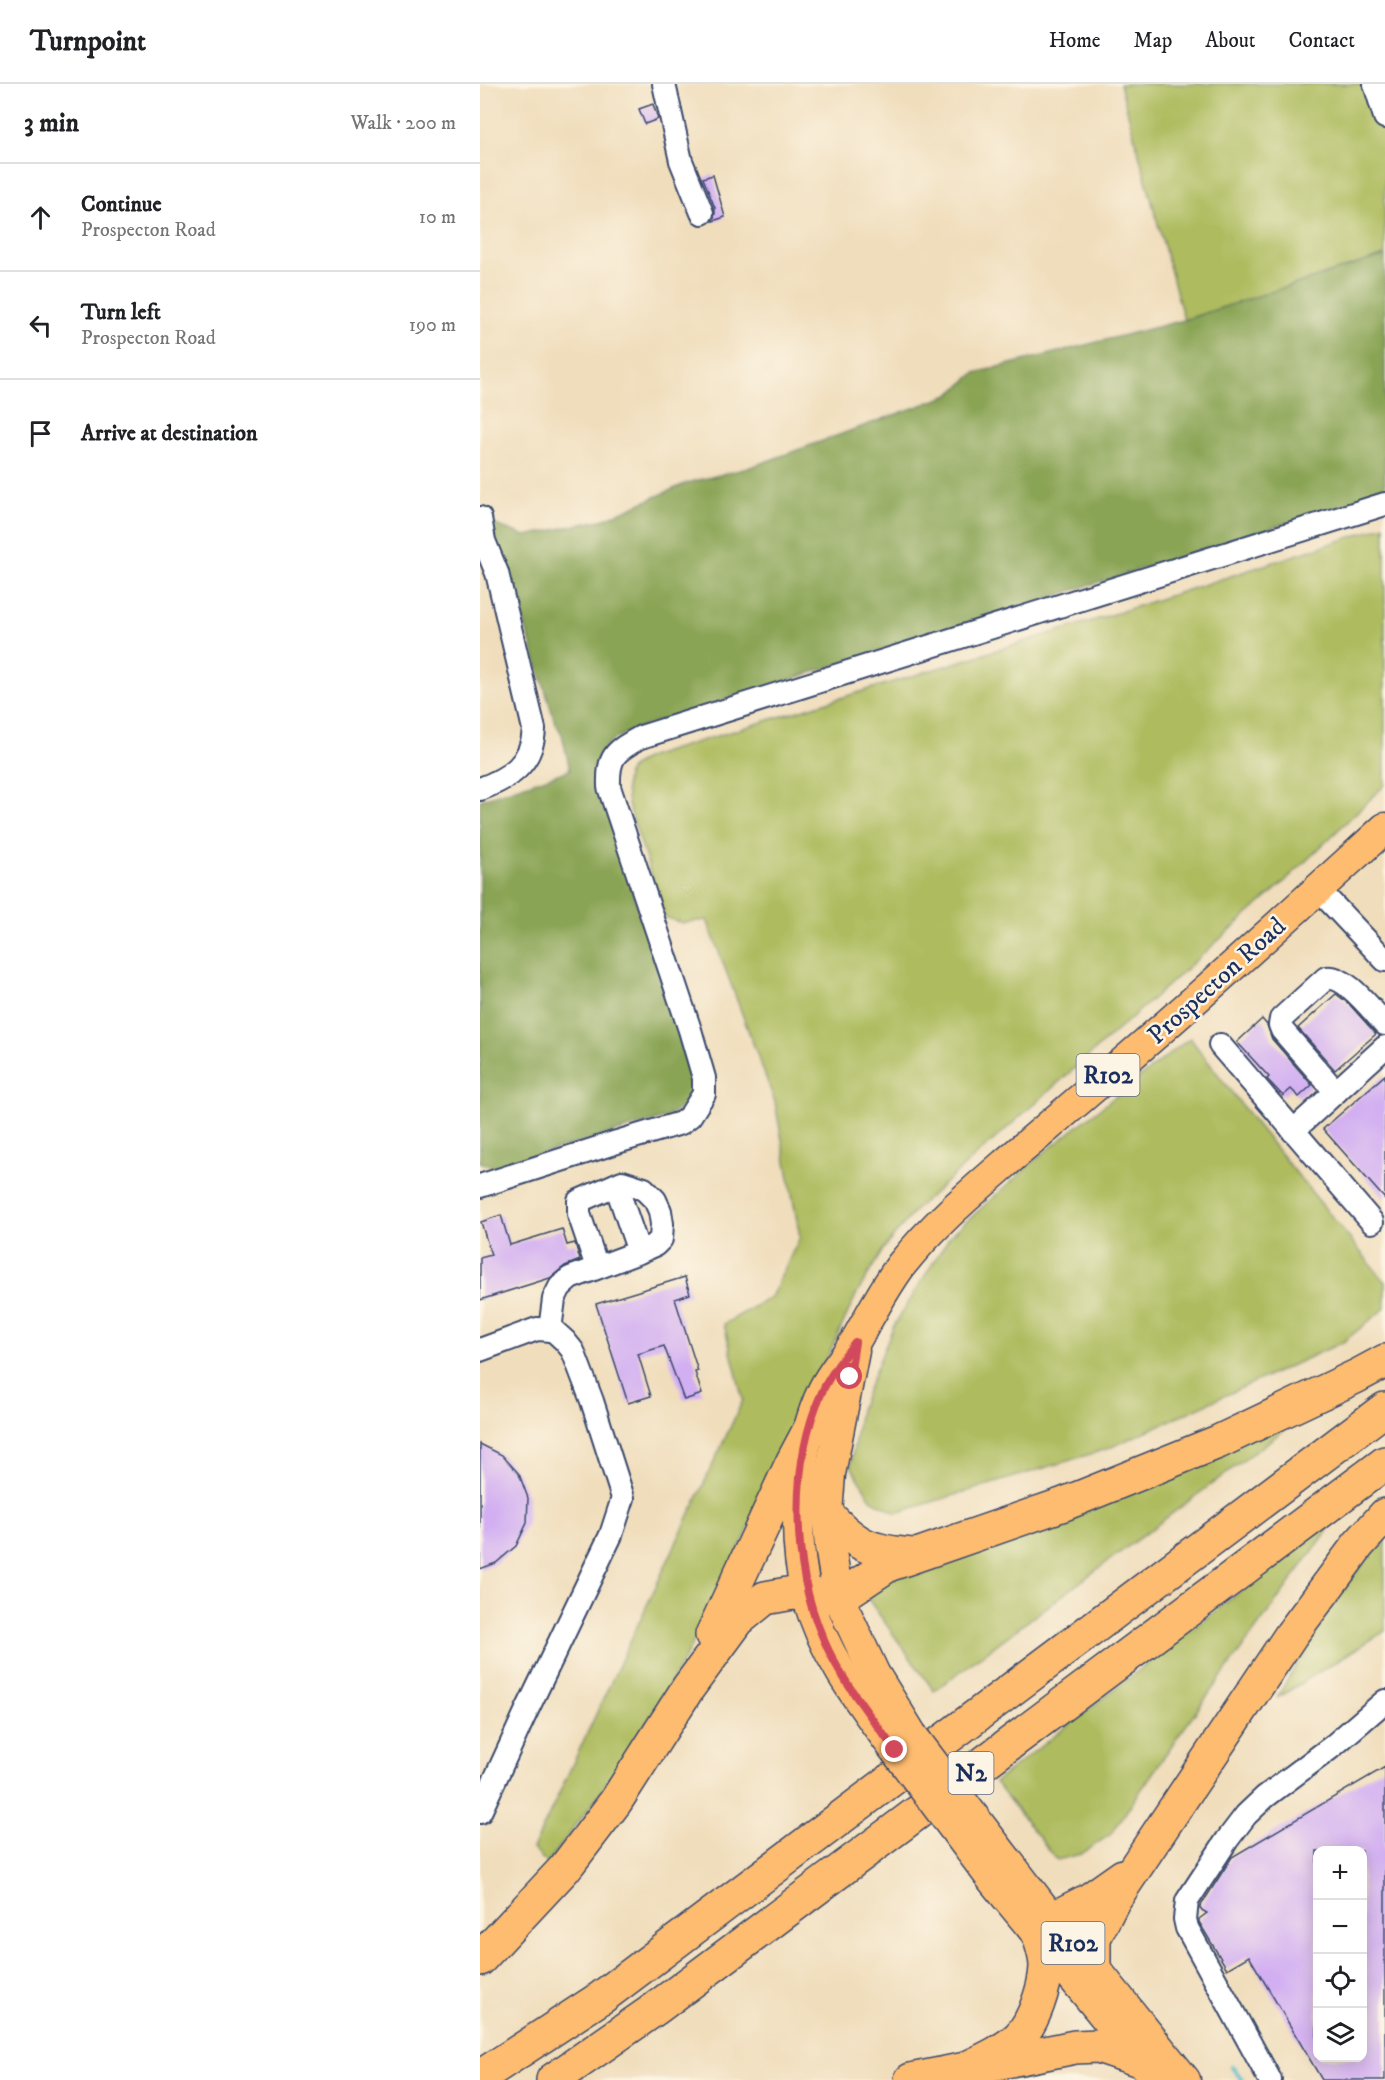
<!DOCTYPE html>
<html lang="en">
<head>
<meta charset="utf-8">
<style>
	:root { --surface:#fff; --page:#f2f2f2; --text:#202124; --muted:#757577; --line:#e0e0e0 }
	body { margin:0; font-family:"IM FELL DW Pica",serif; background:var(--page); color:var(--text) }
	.controls { position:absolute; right:18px; bottom:18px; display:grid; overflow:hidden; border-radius:12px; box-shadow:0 3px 15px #0003 }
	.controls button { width:54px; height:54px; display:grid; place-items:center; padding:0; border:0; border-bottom:2px solid var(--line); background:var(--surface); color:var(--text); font:30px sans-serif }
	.stop { position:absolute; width:18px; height:18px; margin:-14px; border:4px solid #d1495b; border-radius:50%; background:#fff }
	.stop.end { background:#d1495b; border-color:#fff; box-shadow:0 2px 6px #0008 }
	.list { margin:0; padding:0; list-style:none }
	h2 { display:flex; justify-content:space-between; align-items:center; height:78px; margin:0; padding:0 24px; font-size:26px }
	h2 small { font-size:20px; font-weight:400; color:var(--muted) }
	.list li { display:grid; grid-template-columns:39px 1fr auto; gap:18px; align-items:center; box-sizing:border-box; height:108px; padding:0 24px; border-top:2px solid var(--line) }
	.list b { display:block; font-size:22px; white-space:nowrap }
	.list p { margin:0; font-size:20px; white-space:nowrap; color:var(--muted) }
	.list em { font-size:20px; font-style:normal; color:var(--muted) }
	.icon { flex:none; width:33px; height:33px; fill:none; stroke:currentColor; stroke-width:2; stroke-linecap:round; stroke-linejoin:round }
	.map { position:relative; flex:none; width:905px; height:1996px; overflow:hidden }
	header { display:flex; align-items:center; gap:36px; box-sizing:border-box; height:84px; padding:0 30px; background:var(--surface); border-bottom:2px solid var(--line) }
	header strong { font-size:28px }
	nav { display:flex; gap:33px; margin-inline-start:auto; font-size:21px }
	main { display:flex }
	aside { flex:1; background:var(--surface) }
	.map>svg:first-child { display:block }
	.green { fill:#aebc5e; stroke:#64765e; stroke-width:1.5 }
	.forest { fill:#8aa455; stroke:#526a5a; stroke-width:1.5 }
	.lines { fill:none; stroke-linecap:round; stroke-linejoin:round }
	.stream { stroke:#4ebbc8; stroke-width:4.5 }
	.building { fill:#d2aef2; fill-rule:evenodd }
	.minor-casing { stroke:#3b496c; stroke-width:26 }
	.major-casing { stroke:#3b496c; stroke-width:33 }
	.highway-casing { stroke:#3b496c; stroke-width:36 }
	.minor { stroke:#fff; stroke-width:22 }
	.major { stroke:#febc70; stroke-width:30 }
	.highway { stroke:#febc70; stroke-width:33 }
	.major-bridge-casing { stroke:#3b496c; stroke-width:33; stroke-linecap:butt }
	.major-bridge { stroke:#febc70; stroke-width:30 }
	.route { stroke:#d1495b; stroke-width:8 }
	.labels { text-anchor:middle; stroke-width:5; stroke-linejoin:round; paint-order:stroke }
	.shield { fill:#fcf5e5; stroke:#5e6a86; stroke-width:1.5 }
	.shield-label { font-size:24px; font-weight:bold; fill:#1b2f5e }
	.street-label { font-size:26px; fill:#1b2f5e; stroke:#fcf5e5 }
</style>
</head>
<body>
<header>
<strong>Turnpoint</strong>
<nav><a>Home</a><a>Map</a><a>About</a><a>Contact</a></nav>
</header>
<main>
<aside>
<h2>3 min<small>Walk · 200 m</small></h2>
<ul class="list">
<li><svg class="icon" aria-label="ahead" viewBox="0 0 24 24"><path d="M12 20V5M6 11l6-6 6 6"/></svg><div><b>Continue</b><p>Prospecton Road</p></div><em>10 m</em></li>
<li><svg class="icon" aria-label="left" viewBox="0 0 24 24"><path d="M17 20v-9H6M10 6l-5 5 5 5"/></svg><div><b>Turn left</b><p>Prospecton Road</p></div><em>190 m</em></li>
<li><svg class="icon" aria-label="arrive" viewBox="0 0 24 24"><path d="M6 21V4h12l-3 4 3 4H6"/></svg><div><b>Arrive at destination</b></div></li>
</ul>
</aside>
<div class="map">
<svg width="905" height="1996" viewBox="0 0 905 1996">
	<rect width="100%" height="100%" fill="#fcf5e5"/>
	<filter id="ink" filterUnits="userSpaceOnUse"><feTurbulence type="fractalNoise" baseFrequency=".0167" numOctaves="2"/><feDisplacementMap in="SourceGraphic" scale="12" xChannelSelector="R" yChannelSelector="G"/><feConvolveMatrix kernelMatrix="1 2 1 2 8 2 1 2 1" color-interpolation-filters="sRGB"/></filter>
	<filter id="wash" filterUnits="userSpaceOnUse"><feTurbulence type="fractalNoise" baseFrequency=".008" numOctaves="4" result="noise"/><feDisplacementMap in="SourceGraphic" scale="24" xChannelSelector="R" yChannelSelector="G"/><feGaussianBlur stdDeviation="1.35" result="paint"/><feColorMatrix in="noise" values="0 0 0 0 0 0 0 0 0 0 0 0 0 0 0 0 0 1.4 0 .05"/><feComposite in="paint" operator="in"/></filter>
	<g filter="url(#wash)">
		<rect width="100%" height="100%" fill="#f0ddbb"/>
		<g class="green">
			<polygon points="640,0 901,0 905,14 905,171 704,236"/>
			<path d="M905,442V701L803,799L436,1125L404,1164L377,1209L231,1526C183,1617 131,1699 67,1779L53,1765L263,1316L244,1240L291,1213L320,1153L295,1018L227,836L201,839L185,833L148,720C143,689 146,682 175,671L618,535Z"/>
			<polygon points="710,954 773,1036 905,1198 905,1224 863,1258 627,1365 416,1429 391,1415 371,1382 380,1325 413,1243 470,1152 566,1067"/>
			<polygon points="847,1314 454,1607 388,1515 407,1483"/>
			<polygon points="859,1431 694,1658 631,1750 601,1770 577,1776 515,1698"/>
			<polygon points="905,1453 905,1547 797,1614 855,1514"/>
		</g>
		<path class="forest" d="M905,171V408L169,640C137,653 119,655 116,693L211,988C217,1011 205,1024 185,1034L13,1084L0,1078V716L90,686L82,650L75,638L24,473C11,463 8,456 13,440L46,452L125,435L207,399L268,384L469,311L495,289L704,236Z"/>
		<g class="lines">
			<polyline class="stream" points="752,1983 763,1996"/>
		</g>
		<g id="blocks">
			<g class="building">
				<polygon points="173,20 178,35 165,40 159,25"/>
				<polygon points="233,91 245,133 233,137 235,130 235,124 223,94"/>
				<polygon points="856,910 869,920 896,950 855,986 818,944"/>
				<polygon points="782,935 787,941 792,955 832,1001 819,1013 811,1005 803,1012 787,995 789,993 757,958"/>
				<polygon points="905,991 905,1115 843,1045"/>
				<polygon points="21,1131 30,1161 82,1145 87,1161 95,1159 100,1176 85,1182 70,1194 0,1216 0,1174 11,1171 1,1138"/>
				<polygon points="205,1193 210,1210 195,1215 218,1287 215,1288 222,1310 204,1316 184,1262 158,1270 171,1312 148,1319 116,1220"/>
				<polygon points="0,1360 22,1371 39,1390 48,1414 47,1439 36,1462 16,1479 0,1485"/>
				<path d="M905,1683V1996H842L769,1872L747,1885L719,1838V1835L727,1829L720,1825V1823L752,1773ZM837,1767H882V1974H837Z"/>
			</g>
		</g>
	</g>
	<g filter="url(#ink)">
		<use href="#blocks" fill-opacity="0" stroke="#3b496c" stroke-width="1.5"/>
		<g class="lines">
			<g class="minor-casing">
				<g id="minor">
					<polyline points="184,0 201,77 222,129"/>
					<polyline points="895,0 905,33"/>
					<path d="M0,434L4,457L17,489L54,645C52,680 30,694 0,705"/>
					<polyline points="838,805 905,876"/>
					<polyline points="740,961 892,1138"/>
					<path d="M856,1008L802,946L800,941L801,935L846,894C866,890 892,927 905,940"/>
					<polyline points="813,1047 905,963"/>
					<polyline points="136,1101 159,1168"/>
					<path d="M0,1102L137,1058L201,1039L210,1032L224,1010V994L210,946L129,703C128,672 134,668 161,653L905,420"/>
					<polyline points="70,1246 74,1215 80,1203 90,1194 159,1168 175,1161 181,1155 182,1140 180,1127 175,1116 164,1105 142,1098 99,1117 99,1130 117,1183"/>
					<polyline points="0,1266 57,1245 73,1246 85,1257 93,1267 112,1317 143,1414 131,1451 46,1628 0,1728"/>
					<polyline points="790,1996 707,1844 705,1835 707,1817 747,1756 766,1731 785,1713 853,1662 905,1617"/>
				</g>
			</g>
			<g class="major-casing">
				<g id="major">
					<polyline points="374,1267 350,1390 347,1430 350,1462 358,1511 363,1523 394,1589 432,1651"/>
					<path d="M415,1666C379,1617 343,1570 327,1511C311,1453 317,1359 343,1306C352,1288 366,1273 376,1256C391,1230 404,1204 422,1180C453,1141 492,1108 529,1076C564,1046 599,1016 633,987C726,908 815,826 905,744"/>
					<polyline points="484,1720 572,1835 614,1883 705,1996"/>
					<polyline points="466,1734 514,1798 677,1996"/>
				</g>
			</g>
			<g class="highway-casing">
				<g id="highway">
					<path d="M347,1430C377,1462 389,1467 432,1471"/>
					<polyline points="232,1551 312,1379 330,1345"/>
					<polyline points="0,1875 85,1784 136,1717 208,1604 258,1536 285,1514 313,1509 342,1512 358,1511 372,1505 408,1481 584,1420 738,1358 877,1292 905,1277"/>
					<polyline points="614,1883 614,1854 633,1817 811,1551 878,1461 905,1431"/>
					<path d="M491,1982C508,1974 525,1966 539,1953C554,1938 565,1903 566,1883C566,1873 563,1864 560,1855L572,1835L609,1816L643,1792"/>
					<polyline points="0,1993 122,1913 905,1325"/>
					<polyline points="73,1996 175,1925 905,1379"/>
					<polyline points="431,1996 595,1963 618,1962 662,1977"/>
				</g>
			</g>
			<use href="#minor" class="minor"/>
			<use href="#major" class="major"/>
			<use href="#highway" class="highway"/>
			<g class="major-bridge-casing">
				<g id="major-bridge">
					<polyline points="432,1651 484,1720"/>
					<polyline points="415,1666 466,1734"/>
				</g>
			</g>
			<use href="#major-bridge" class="major-bridge"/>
		</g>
	</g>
	<g class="lines" filter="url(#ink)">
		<path class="route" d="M370,1293L375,1258C363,1274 350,1290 342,1308C309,1380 312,1483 343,1554C360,1595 389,1630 415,1666"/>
	</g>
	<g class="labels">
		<g class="shield">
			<rect x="596.5" y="970" width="63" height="42" rx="4.5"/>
			<rect x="468.5" y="1668" width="45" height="42" rx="4.5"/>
			<rect x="561.5" y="1838" width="63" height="42" rx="4.5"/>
		</g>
		<g class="shield-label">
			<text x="628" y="999">R102</text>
			<text x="491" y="1697">N2</text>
			<text x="593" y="1867">R102</text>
		</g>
		<g class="street-label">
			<text transform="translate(736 896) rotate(-42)" y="9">Prospecton Road</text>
		</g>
	</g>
</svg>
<div class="controls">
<button>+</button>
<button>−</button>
<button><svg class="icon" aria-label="locate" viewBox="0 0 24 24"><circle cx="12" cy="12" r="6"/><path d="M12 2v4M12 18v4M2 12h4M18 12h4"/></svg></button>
<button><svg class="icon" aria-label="layers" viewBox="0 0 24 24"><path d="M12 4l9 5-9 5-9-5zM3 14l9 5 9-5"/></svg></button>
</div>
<div class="stop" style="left:370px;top:1293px"></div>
<div class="stop end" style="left:415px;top:1666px"></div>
</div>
</main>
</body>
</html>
